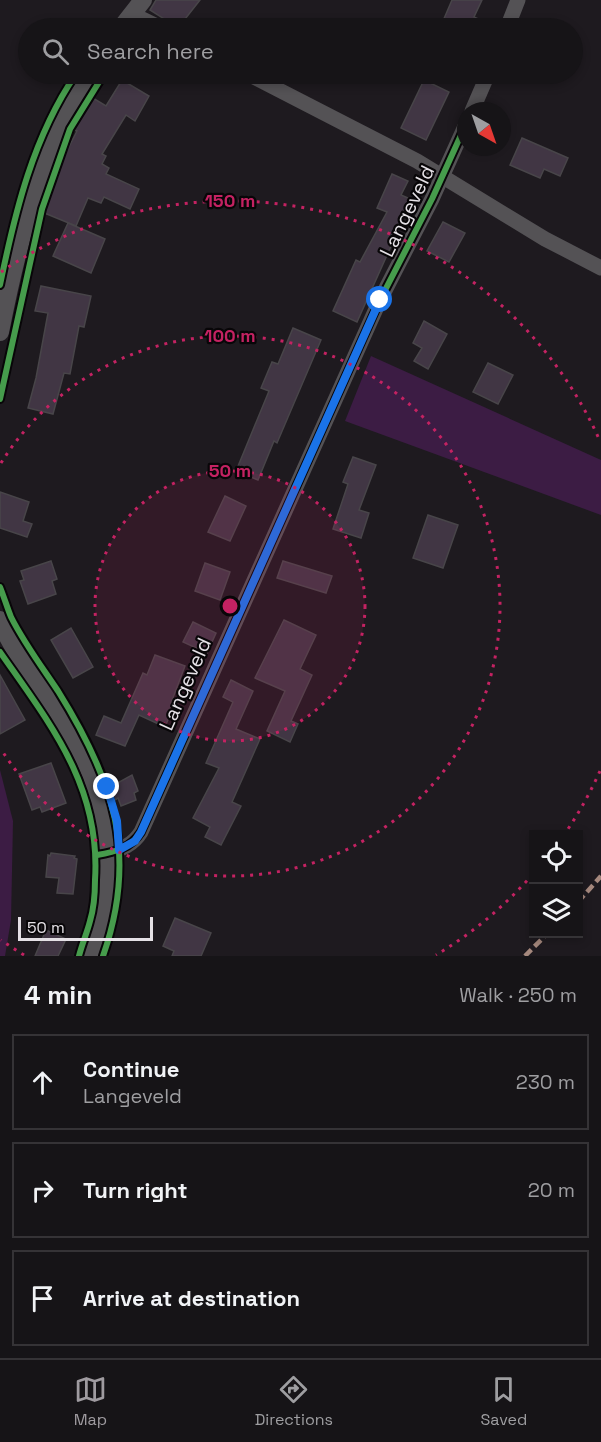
<!DOCTYPE html>
<html lang="en">
<head>
<meta charset="utf-8">
<style>
	:root { --surface:#161417; --page:#1f1d20; --text:#f1f3f6; --muted:#9e9ea1; --line:#353336; --accent:#9f9ba0 }
	body { margin:0; font-family:"Space Grotesk",sans-serif; background:var(--page); color:var(--text) }
	.controls { position:absolute; right:18px; bottom:18px; display:grid; overflow:hidden; border-radius:0px; box-shadow:0 3px 9px #0003 }
	.controls button { width:54px; height:54px; display:grid; place-items:center; padding:0; border:0; border-bottom:2px solid var(--line); background:var(--surface); color:var(--text); font:30px sans-serif }
	.compass { position:absolute; left:457px; top:102px; width:54px; height:54px; border-radius:50%; background:var(--surface); box-shadow:0 3px 9px #0003; rotate:140deg }
	.scale { position:absolute; left:18px; bottom:15px; width:135px; box-sizing:border-box; padding-left:6px; border:3px solid #e5e1e6; border-top:0; font-size:16px; line-height:21px; white-space:nowrap; color:#e5e1e6; -webkit-text-stroke:4px #080608; paint-order:stroke }
	.stop { position:absolute; width:18px; height:18px; margin:-14px; border:4px solid #1a73e8; border-radius:50%; background:#fff }
	.stop.end { background:#1a73e8; border-color:#fff; box-shadow:0 2px 6px #0008 }
	.list { margin:0; padding:0; list-style:none }
	h2 { display:flex; justify-content:space-between; align-items:center; height:78px; margin:0; padding:0 24px; font-size:26px }
	h2 small { font-size:20px; font-weight:400; color:var(--muted) }
	.list li { display:grid; grid-template-columns:39px 1fr auto; gap:18px; align-items:center; box-sizing:border-box; height:96px; margin:0 12px 12px; padding:0 12px; border:2px solid var(--line); border-radius:0px }
	.list b { display:block; font-size:22px; white-space:nowrap }
	.list p { margin:0; font-size:20px; white-space:nowrap; color:var(--muted) }
	.list em { font-size:20px; font-style:normal; color:var(--muted) }
	.icon { flex:none; width:33px; height:33px; fill:none; stroke:currentColor; stroke-width:2; stroke-linecap:round; stroke-linejoin:round }
	.map { position:relative; flex:none; width:601px; height:956px; overflow:hidden }
	.search { position:absolute; background:var(--surface); box-shadow:0 3px 9px #0003; left:18px; right:18px; top:18px; height:66px; display:flex; align-items:center; gap:15px; box-sizing:border-box; padding:0 21px; border-radius:33px; color:var(--muted); font-size:22px }
	.sheet { height:402px; background:var(--surface) }
	nav { display:flex; justify-content:space-around; align-items:center; box-sizing:border-box; height:84px; border-top:2px solid var(--line); background:var(--surface); font-size:16px; color:var(--muted) }
	nav a { display:grid; justify-items:center; gap:3px }
	nav .on { color:var(--accent) }
	.map>svg:first-child { display:block }
	.green { fill:#3c1c44 }
	.building { fill:#413644; stroke:#484549; stroke-width:1.5 }
	.lines { fill:none; stroke-linecap:round; stroke-linejoin:round }
	.minor { stroke:#545255; stroke-width:15 }
	.tertiary { stroke:#545255; stroke-width:18 }
	.quiet { stroke:#a5887d; stroke-width:4.5; stroke-dasharray:9 4.5; stroke-linecap:butt }
	.cycleway-casing { stroke:#080608; stroke-width:10 }
	.cycleway { stroke:#469c4c; stroke-width:6 }
	.route { stroke:#1a73e8; stroke-width:8 }
	.ring { fill:none; stroke:#c42262; stroke-width:3; stroke-dasharray:3 6 }
	.labels { text-anchor:middle; stroke-width:4.5; stroke-linejoin:round; paint-order:stroke }
	.street-label { font-size:20px; fill:#e5e1e6; stroke:#080608 }
	.centre { fill:#c42262; stroke:#080608; stroke-width:3 }
	.ring-label { font-size:18px; text-anchor:middle; font-weight:bold; fill:#c42262; stroke:#080608; stroke-width:4.5; stroke-linejoin:round; paint-order:stroke }
</style>
</head>
<body>
<div class="map">
<svg width="601" height="956" viewBox="0 0 601 956">
	<rect width="100%" height="100%" fill="#1e1a1f"/>
	<g class="green">
		<polygon points="371,356 601,460 601,515 345,421"/>
		<polygon points="0,770 13,821 11,920 5,956 0,956"/>
	</g>
	<g class="building">
		<polygon points="156,0 200,0 178,28 174,28 166,20 150,10"/>
		<polygon points="452,0 482,0 474,17 497,28 440,28"/>
		<polygon points="122,80 149,96 135,121 126,115 102,154 106,156 102,164 109,168 106,174 139,189 130,209 104,197 101,203 88,198 76,226 42,212 58,176 55,174 77,131 74,130 93,98 106,106"/>
		<polygon points="424,80 449,92 426,140 401,128"/>
		<polygon points="522,138 568,158 560,176 544,169 540,178 510,165"/>
		<polygon points="392,174 408,181 401,195 410,199 399,223 401,224 357,322 333,311 356,260 360,262 387,212 377,208"/>
		<polygon points="443,222 465,233 449,262 427,251"/>
		<polygon points="68,223 105,239 91,273 53,256"/>
		<polygon points="41,286 91,296 84,327 79,326 70,374 64,373 53,414 28,408 36,378 48,313 35,311"/>
		<polygon points="424,321 447,334 428,369 414,361 422,348 413,343"/>
		<polygon points="293,328 321,340 277,443 274,441 258,480 236,471 269,391 261,388 272,362 278,364"/>
		<polygon points="488,363 513,375 498,404 473,392"/>
		<polygon points="353,457 376,465 359,510 369,513 361,538 333,529 348,484 343,482"/>
		<polygon points="0,492 29,502 23,521 32,524 27,537 0,528"/>
		<polygon points="225,496 246,506 230,541 208,532"/>
		<polygon points="428,515 458,525 443,568 413,558"/>
		<polygon points="51,561 57,579 52,581 56,594 28,604 20,581 24,580 21,571"/>
		<polygon points="283,561 332,576 326,593 277,578"/>
		<polygon points="205,563 230,572 220,600 195,591"/>
		<polygon points="284,620 316,635 300,669 312,675 291,721 298,724 290,742 267,731 285,691 255,678"/>
		<polygon points="193,622 216,633 207,653 183,642"/>
		<polygon points="71,628 93,667 73,678 51,640"/>
		<polygon points="155,655 185,666 171,703 174,705 165,727 139,715 125,746 96,735 104,716 121,723 143,673 147,675"/>
		<polygon points="0,675 25,720 0,734"/>
		<polygon points="231,680 253,691 236,729 260,739 232,802 241,806 221,845 205,837 210,827 193,818 219,768 206,763 233,702 223,697"/>
		<polygon points="51,763 66,803 42,812 40,807 32,810 19,774"/>
		<polygon points="132,775 138,791 134,793 136,800 121,806 118,798 115,800 110,787"/>
		<polygon points="51,853 75,856 74,858 77,859 73,894 57,893 59,878 46,877 48,855 50,856"/>
		<polygon points="175,918 211,933 201,956 172,956 174,951 163,946"/>
		<polygon points="46,930 66,939 58,956 35,956"/>
	</g>
	<g class="lines">
		<g class="minor">
			<polyline points="132,14 161,28"/>
			<polyline points="507,28 518,0"/>
			<polyline points="248,74 417,161 545,239 601,268"/>
			<polyline points="472,111 488,74"/>
			<path d="M107,853C122,849 133,845 141,832L380,300L432,199L466,124"/>
		</g>
		<g class="tertiary">
			<polyline points="121,28 143,0"/>
			<path d="M0,332C13,266 33,183 61,122C69,105 79,89 89,74"/>
			<path d="M0,620C13,652 36,680 55,709C69,731 83,753 92,777C113,835 111,899 91,956"/>
		</g>
		<g class="quiet">
			<polyline points="578,902 601,876"/>
			<polyline points="525,956 547,934"/>
		</g>
		<g class="cycleway-casing">
			<g id="cycleway">
				<path d="M0,285C15,212 33,137 76,74"/>
				<polyline points="0,399 42,209 70,129 104,74"/>
				<path d="M0,587C4,597 7,607 11,617C24,643 42,667 58,691C113,779 139,854 103,956"/>
				<path d="M0,652C51,725 101,787 95,880C95,894 94,908 90,921C87,933 82,944 79,956"/>
				<path d="M97,855C115,852 131,848 141,832L380,300L432,199L466,124"/>
			</g>
		</g>
		<use href="#cycleway" class="cycleway"/>
	</g>
	<g class="lines">
		<polyline class="route" points="107,787 117,821 119,850 135,841 141,832 380,300"/>
	</g>
	<circle cx="230" cy="606" r="135" fill="#c42262" fill-opacity=".12"/>
	<g class="ring">
		<circle cx="230" cy="606" r="135"/>
		<path d="M1 463A270 270 0 1 1 1 749"/>
		<path d="M600 771A405 405 0 0 1 566 832M533 874A405 405 0 0 1 436 955M24 955A405 405 0 0 1 1 940M1 272A405 405 0 0 1 600 441"/>
	</g>
	<g class="labels">
		<g class="street-label">
			<text transform="translate(407 211) rotate(-64)" y="7">Langeveld</text>
			<text transform="translate(185 684) rotate(-66)" y="7">Langeveld</text>
		</g>
	</g>
	<circle cx="230" cy="606" r="9" class="centre"/>
	<g class="ring-label">
		<text x="230" y="207">150 m</text>
		<text x="230" y="342">100 m</text>
		<text x="230" y="477">50 m</text>
	</g>
</svg>
<div class="controls">
<button><svg class="icon" aria-label="locate" viewBox="0 0 24 24"><circle cx="12" cy="12" r="6"/><path d="M12 2v4M12 18v4M2 12h4M18 12h4"/></svg></button>
<button><svg class="icon" aria-label="layers" viewBox="0 0 24 24"><path d="M12 4l9 5-9 5-9-5zM3 14l9 5 9-5"/></svg></button>
</div>
<svg class="compass" viewBox="-18 -18 36 36"><path d="M0-13l5 13h-10z" fill="#e53935"/><path d="M0 13l5-13h-10z" fill="#9e9ea1"/></svg>
<div class="scale">50 m</div>
<div class="stop" style="left:380px;top:300px"></div>
<div class="stop end" style="left:107px;top:787px"></div>
<div class="search"><svg class="icon" aria-label="search" viewBox="0 0 24 24"><circle cx="10" cy="10" r="6"/><path d="M15 15l6 6"/></svg>Search here</div>
</div>
<section class="sheet">
<h2>4 min<small>Walk · 250 m</small></h2>
<ul class="list">
<li><svg class="icon" aria-label="ahead" viewBox="0 0 24 24"><path d="M12 20V5M6 11l6-6 6 6"/></svg><div><b>Continue</b><p>Langeveld</p></div><em>230 m</em></li>
<li><svg class="icon" aria-label="right" viewBox="0 0 24 24"><path d="M7 20v-9h11M14 6l5 5-5 5"/></svg><div><b>Turn right</b></div><em>20 m</em></li>
<li><svg class="icon" aria-label="arrive" viewBox="0 0 24 24"><path d="M6 21V4h12l-3 4 3 4H6"/></svg><div><b>Arrive at destination</b></div></li>
</ul>
</section>
<nav>
<a class="on"><svg class="icon" aria-label="map" viewBox="0 0 24 24"><path d="M3 6l6-2 6 2 6-2v14l-6 2-6-2-6 2zM9 4v14M15 6v14"/></svg>Map</a>
<a><svg class="icon" aria-label="directions" viewBox="0 0 24 24"><path d="M12 3l9 9-9 9-9-9zM9 14v-3h6M13 9l2 2-2 2"/></svg>Directions</a>
<a><svg class="icon" aria-label="saved" viewBox="0 0 24 24"><path d="M7 4h10v16l-5-4-5 4z"/></svg>Saved</a>
</nav>
</body>
</html>
